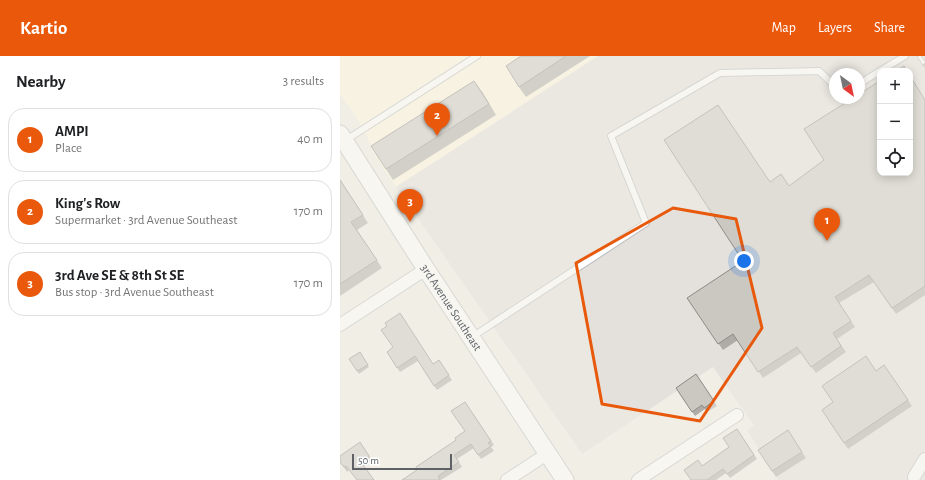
<!DOCTYPE html>
<html lang="en">
<head>
<meta charset="utf-8">
<style>
	:root { --surface:#fff; --page:#f2f2f2; --text:#202124; --muted:#757577; --line:#e0e0e0; --accent:#ea580c }
	body { margin:0; font-family:"Alegreya Sans",sans-serif; background:var(--page); color:var(--text) }
	.controls { position:absolute; right:12px; top:12px; display:grid; overflow:hidden; border-radius:8px; box-shadow:0 2px 10px #0003 }
	.controls button { width:36px; height:36px; display:grid; place-items:center; padding:0; border:0; border-bottom:1px solid var(--line); background:var(--surface); color:var(--text); font:20px sans-serif }
	.compass { position:absolute; left:489px; top:12px; width:36px; height:36px; border-radius:50%; background:var(--surface); box-shadow:0 2px 10px #0003; rotate:147deg }
	.scale { position:absolute; left:12px; bottom:10px; width:100px; box-sizing:border-box; padding-left:4px; border:2px solid #5d6166; border-top:0; font-size:11px; line-height:14px; white-space:nowrap; color:#5d6166; -webkit-text-stroke:3px #fff; paint-order:stroke }
	.you { position:absolute; left:404px; top:205px; width:14px; height:14px; margin:-10px; border:3px solid #fff; border-radius:50%; background:#1a73e8; box-shadow:0 0 0 6px #1a73e833 }
	.badge { display:grid; place-items:center; width:26px; height:26px; border-radius:50%; background:var(--accent); color:#fff; font-size:13px; font-weight:700 }
	.pin { position:absolute; translate:-50% -33px; filter:drop-shadow(0 1px 2px #0008) }
	.pin::after { content:''; position:absolute; top:21px; width:14px; height:12px; background:inherit; clip-path:polygon(0 0,100% 0,50% 100%) }
	.list { margin:0; padding:0; list-style:none }
	h2 { display:flex; justify-content:space-between; align-items:center; height:52px; margin:0; padding:0 16px; font-size:17px }
	h2 small { font-size:13px; font-weight:400; color:var(--muted) }
	.list li { display:grid; grid-template-columns:26px 1fr auto; gap:12px; align-items:center; box-sizing:border-box; height:64px; margin:0 8px 8px; padding:0 8px; border:1px solid var(--line); border-radius:16px }
	.list b { display:block; font-size:15px; white-space:nowrap }
	.list p { margin:0; font-size:13px; white-space:nowrap; color:var(--muted) }
	.list em { font-size:13px; font-style:normal; color:var(--muted) }
	.icon { flex:none; width:22px; height:22px; fill:none; stroke:currentColor; stroke-width:2; stroke-linecap:round; stroke-linejoin:round }
	.map { position:relative; flex:none; width:585px; height:424px; overflow:hidden }
	header { display:flex; align-items:center; gap:24px; box-sizing:border-box; height:56px; padding:0 20px; background:var(--accent); color:#fff }
	header strong { font-size:19px }
	nav { display:flex; gap:22px; margin-inline-start:auto; font-size:14px }
	main { display:flex }
	aside { flex:1; background:var(--surface) }
	.map>svg:first-child { display:block }
	.commercial { fill:#fff7db }
	.industrial { fill:#e4e1dd; fill-rule:evenodd }
	.lines { fill:none; stroke-linecap:round; stroke-linejoin:round }
	.service-casing { stroke:#b8bbbf; stroke-width:8 }
	.minor-casing { stroke:#b8bbbf; stroke-width:14 }
	.secondary-casing { stroke:#b9bcc1; stroke-width:19 }
	.service { stroke:#fff; stroke-width:6 }
	.minor { stroke:#fff; stroke-width:12 }
	.secondary { stroke:#fff; stroke-width:17 }
	.rail-casing { stroke:#b6b7b7; stroke-width:4.5 }
	.rail { stroke:#fff; stroke-width:3; stroke-dasharray:9; stroke-linecap:butt }
	.wall { fill:#afaca7 }
	.shaded-wall { fill:#8e8c88 }
	.building { fill:#cbc8c2; stroke:#8e8c88 }
	.marked { fill:none; stroke:#e8590c; stroke-width:3; stroke-linejoin:round }
	.labels { text-anchor:middle; stroke-width:3; stroke-linejoin:round; paint-order:stroke }
	.street-label { font-size:12px; fill:#5d6166; stroke:#fff }
</style>
</head>
<body>
<header>
<strong>Kartio</strong>
<nav><a>Map</a><a>Layers</a><a>Share</a></nav>
</header>
<main>
<aside>
<h2>Nearby<small>3 results</small></h2>
<ul class="list">
<li><span class="badge">1</span><div><b>AMPI</b><p>Place</p></div><em>40 m</em></li>
<li><span class="badge">2</span><div><b>King's Row</b><p>Supermarket · 3rd Avenue Southeast</p></div><em>170 m</em></li>
<li><span class="badge">3</span><div><b>3rd Ave SE &amp; 8th St SE</b><p>Bus stop · 3rd Avenue Southeast</p></div><em>170 m</em></li>
</ul>
</aside>
<div class="map">
<svg width="585" height="424" viewBox="0 0 585 424">
	<rect width="100%" height="100%" fill="#f0eee5"/>
	<polygon class="commercial" points="0,0 258,0 56,131 33,96 24,73 0,38"/>
	<path class="industrial" d="M258,0H585V424H438L407,374L414,369L373,311L242,398L56,131ZM540,15H570V117H540ZM495,18H519V42H495Z"/>
	<g class="lines">
		<g class="service-casing">
			<g id="service">
				<polyline points="540,15 565,0"/>
				<polyline points="519,28 540,15"/>
				<polyline points="6,84 137,0"/>
				<polyline points="132,281 306,167 271,80 380,17 479,15 495,30"/>
			</g>
		</g>
		<g class="minor-casing">
			<g id="minor">
				<polyline points="0,269 86,213"/>
				<polyline points="574,421 585,403"/>
				<polyline points="167,424 207,398"/>
				<polyline points="298,424 397,359"/>
			</g>
		</g>
		<g class="secondary-casing">
			<g id="secondary">
				<path id="s1" d="M0,78L86,213L225,424"/>
			</g>
		</g>
		<use href="#service" class="service"/>
		<use href="#minor" class="minor"/>
		<use href="#secondary" class="secondary"/>
		<g class="rail-casing">
			<polyline id="rail" points="579,0 585,9"/>
		</g>
		<use href="#rail" class="rail"/>
	</g>
	<g class="wall">
		<polygon points="181,0 250,0 186,41 179,31"/>
		<polygon points="142,36 156,59 53,124 46,113"/>
		<polygon points="585,44 585,239 556,258 534,226 499,247 515,271 497,283 506,296 476,317 461,297 423,322 398,284 383,294 347,242 403,205 430,126 441,118 449,130"/>
		<polygon points="0,123 28,167 17,174 42,212 0,240"/>
		<polygon points="53,291 93,308 99,304 112,324 97,334 78,305 60,316 47,296"/>
		<polygon points="20,296 29,311 19,318 9,303"/>
		<polygon points="544,309 572,350 508,393 482,354"/>
		<polygon points="356,318 377,350 367,356 365,353 355,360 336,332"/>
		<polygon points="125,346 154,389 151,391 154,395 141,403 134,392 117,403 122,411 101,424 62,424 77,414 116,384 125,375"/>
		<polygon points="397,373 417,403 390,422 386,417 376,424 351,424 362,410 389,391"/>
		<polygon points="452,381 466,402 436,421 432,415"/>
		<polygon points="20,386 32,404 24,410 9,414 7,416 0,406"/>
	</g>
	<polygon class="shaded-wall" points="134,25 142,36 156,59 149,48"/>
	<g class="building">
		<polygon points="181,0 226,0 179,31 166,10"/>
		<polygon points="564,10 567,15 556,15"/>
		<polygon points="570,20 585,44 585,230 552,252 529,219 495,241 511,265 493,277 501,290 471,311 457,291 418,316 393,278 378,288 347,242 403,205 324,84 378,49 430,126 441,118 449,130 484,104 464,73 513,42 519,42 519,38 540,25 540,117 570,117"/>
		<polygon points="134,25 149,48 46,113 31,90"/>
		<polygon points="0,124 23,159 11,166 37,204 0,228"/>
		<polygon points="60,257 93,308 99,304 109,319 94,330 75,300 57,312 47,296 53,291 41,274 47,270 45,267"/>
		<polygon points="20,296 28,309 17,315 9,303"/>
		<polygon points="526,300 536,315 544,309 568,344 504,387 482,354 493,346 482,330"/>
		<polygon points="356,318 374,345 364,352 362,349 352,356 336,332"/>
		<polygon points="125,346 151,385 148,387 151,390 138,399 131,388 114,399 119,406 98,420 100,424 62,424 77,414 76,411 116,384 115,382 125,375 111,355"/>
		<polygon points="397,373 414,399 387,418 383,413 367,424 351,424 344,414 358,404 362,410 389,391 383,382"/>
		<polygon points="448,374 462,396 432,415 418,394"/>
		<polygon points="20,386 29,400 21,406 34,424 17,424 6,410 4,411 0,406 0,400"/>
	</g>
	<path d="M0 0H585V424H0ZM333,152L396,163L422,272L360,365L262,348L236,207Z" fill="#f0eee5" fill-opacity=".55" fill-rule="evenodd"/>
	<path class="marked" d="M333,152L396,163L422,272L360,365L262,348L236,207Z"/>
	<g class="labels">
		<g class="street-label">
			<text dy="4" stroke="none"><textPath href="#s1" startOffset="206">3rd Avenue Southeast</textPath></text>
		</g>
	</g>
</svg>
<div class="controls">
<button>+</button>
<button>−</button>
<button><svg class="icon" aria-label="locate" viewBox="0 0 24 24"><circle cx="12" cy="12" r="6"/><path d="M12 2v4M12 18v4M2 12h4M18 12h4"/></svg></button>
</div>
<svg class="compass" viewBox="-18 -18 36 36"><path d="M0-13l5 13h-10z" fill="#e53935"/><path d="M0 13l5-13h-10z" fill="#757577"/></svg>
<div class="scale">50 m</div>
<div class="you"></div>
<div class="pin badge" style="left:487px;top:185px">1</div>
<div class="pin badge" style="left:97px;top:80px">2</div>
<div class="pin badge" style="left:70px;top:166px">3</div>
</div>
</main>
</body>
</html>
